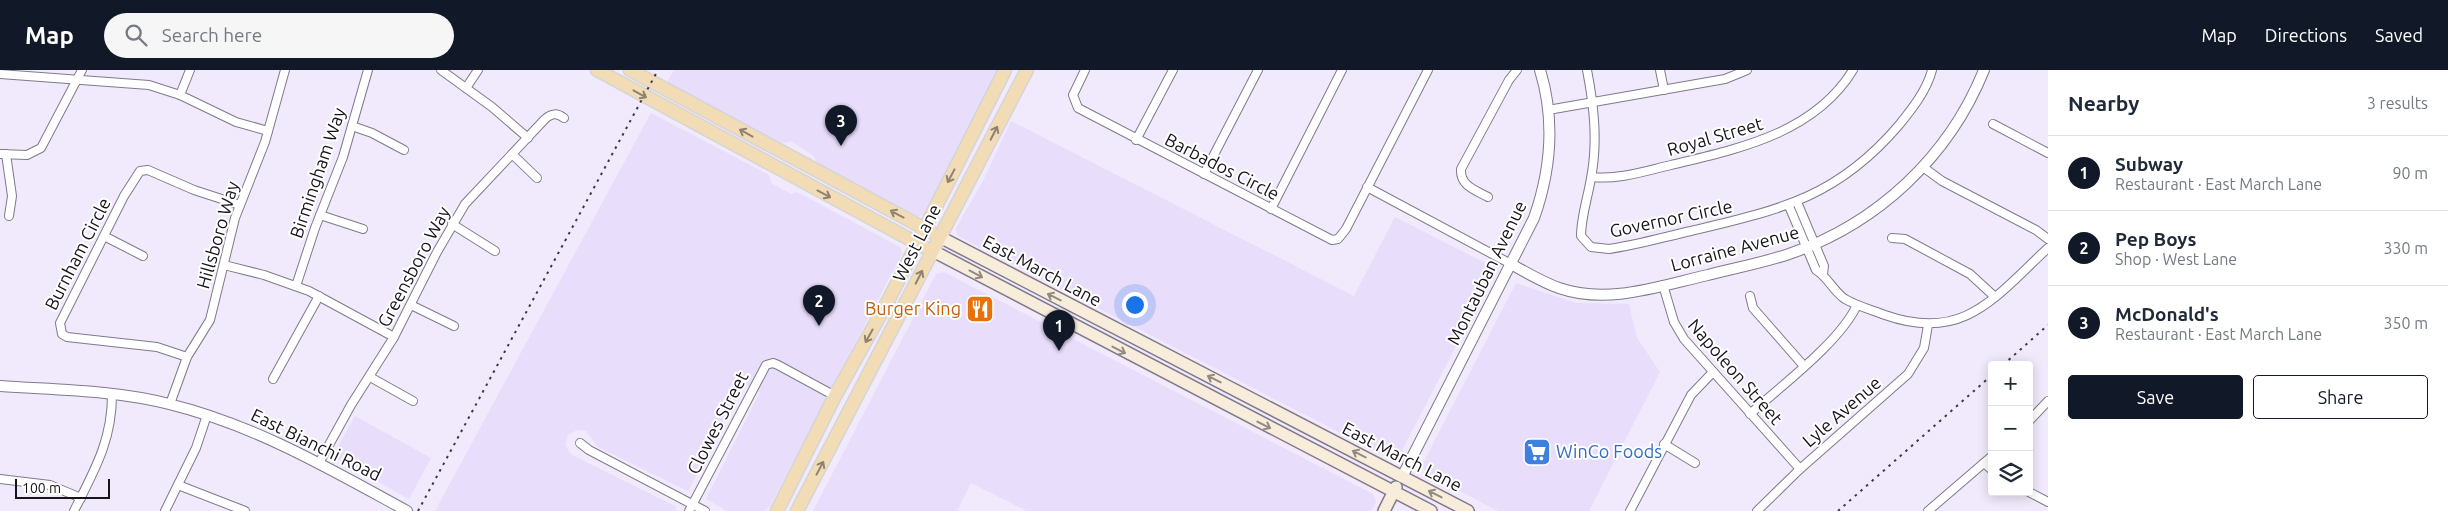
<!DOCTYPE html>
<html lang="en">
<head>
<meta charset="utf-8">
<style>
	:root { --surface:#fff; --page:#f6f6f7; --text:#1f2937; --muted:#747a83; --line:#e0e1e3; --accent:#111827 }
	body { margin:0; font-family:Ubuntu,sans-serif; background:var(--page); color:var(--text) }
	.controls { position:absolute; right:15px; bottom:15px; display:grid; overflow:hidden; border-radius:5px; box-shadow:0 2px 12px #0003 }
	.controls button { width:45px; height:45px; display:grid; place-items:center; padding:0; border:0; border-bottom:1px solid var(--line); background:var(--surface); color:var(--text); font:25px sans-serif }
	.scale { position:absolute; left:15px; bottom:12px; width:95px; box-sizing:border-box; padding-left:5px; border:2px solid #16131a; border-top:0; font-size:14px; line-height:18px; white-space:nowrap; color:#16131a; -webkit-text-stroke:4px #fff; paint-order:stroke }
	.you { position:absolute; left:1134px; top:234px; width:18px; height:18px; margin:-12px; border:4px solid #fff; border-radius:50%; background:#1a73e8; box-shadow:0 0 0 8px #1a73e833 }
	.badge { display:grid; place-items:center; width:32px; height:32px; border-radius:50%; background:var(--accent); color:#fff; font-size:16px; font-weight:700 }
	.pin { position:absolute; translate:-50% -41px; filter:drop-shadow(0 1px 2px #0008) }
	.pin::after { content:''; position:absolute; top:26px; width:18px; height:15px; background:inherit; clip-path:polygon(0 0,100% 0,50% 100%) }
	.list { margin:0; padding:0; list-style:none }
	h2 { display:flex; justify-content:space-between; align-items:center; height:65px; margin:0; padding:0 20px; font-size:21px }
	h2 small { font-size:16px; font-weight:400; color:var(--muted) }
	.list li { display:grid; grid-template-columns:32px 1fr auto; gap:15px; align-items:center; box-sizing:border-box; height:75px; padding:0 20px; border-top:1px solid var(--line) }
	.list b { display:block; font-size:19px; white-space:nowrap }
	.list p { margin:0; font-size:16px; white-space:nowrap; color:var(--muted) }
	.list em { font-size:16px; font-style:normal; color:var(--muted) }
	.actions { display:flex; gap:10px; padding:15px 20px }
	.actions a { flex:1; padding:11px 0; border:1px solid var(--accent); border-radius:5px; text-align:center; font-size:18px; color:var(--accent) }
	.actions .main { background:var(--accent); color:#fff }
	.icon { flex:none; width:28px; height:28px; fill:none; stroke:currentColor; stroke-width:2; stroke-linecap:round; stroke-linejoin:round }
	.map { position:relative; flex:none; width:2048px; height:441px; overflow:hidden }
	header { display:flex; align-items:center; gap:30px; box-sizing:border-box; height:70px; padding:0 25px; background:var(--accent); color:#fff }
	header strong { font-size:24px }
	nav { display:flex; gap:28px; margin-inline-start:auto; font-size:18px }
	.search { width:350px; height:45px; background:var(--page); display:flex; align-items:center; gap:12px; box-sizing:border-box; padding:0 18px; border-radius:28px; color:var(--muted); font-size:19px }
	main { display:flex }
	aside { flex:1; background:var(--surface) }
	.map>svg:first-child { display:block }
	.built { fill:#e8ddfa }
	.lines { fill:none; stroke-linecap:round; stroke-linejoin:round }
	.minor-casing { stroke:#80798c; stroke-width:10 }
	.tertiary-casing { stroke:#80798c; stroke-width:12 }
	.secondary-casing { stroke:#80798c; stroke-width:14 }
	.primary-casing { stroke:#d5d5d6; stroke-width:15 }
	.minor { stroke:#fff; stroke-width:8 }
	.tertiary { stroke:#fff; stroke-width:10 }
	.secondary { stroke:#f8edda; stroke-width:11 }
	.primary { stroke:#f2dcb6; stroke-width:12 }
	.rail { stroke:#3d3942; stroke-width:2; stroke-dasharray:2.5 5; stroke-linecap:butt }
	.oneway { stroke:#8f8270 }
	.oneway2 { stroke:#928b84 }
	.labels { text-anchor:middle; stroke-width:4; stroke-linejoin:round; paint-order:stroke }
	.street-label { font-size:18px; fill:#16131a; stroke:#fff }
	.food-label { font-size:18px; fill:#c56008; stroke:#fff; text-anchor:end }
	.shop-label { font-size:18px; fill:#366cbe; stroke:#fff; text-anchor:start }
</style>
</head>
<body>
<header>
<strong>Map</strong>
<div class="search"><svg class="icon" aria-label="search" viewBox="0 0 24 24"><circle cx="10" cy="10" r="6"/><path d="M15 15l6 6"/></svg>Search here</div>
<nav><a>Map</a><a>Directions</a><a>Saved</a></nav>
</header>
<main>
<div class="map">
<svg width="2048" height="441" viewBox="0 0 2048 441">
	<rect width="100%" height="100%" fill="#f1eafc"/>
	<g class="built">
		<polygon points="674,0 1000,0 927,144 916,147 817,94 814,86 791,71 783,73 758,63 667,12"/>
		<polygon points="651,43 769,105 771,113 791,124 797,122 900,177 902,184 770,436 764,441 727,441 706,429 760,322 744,314 688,421 598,377 586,361 577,360 568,365 565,376 572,385 675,436 677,441 435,441"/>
		<polygon points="1011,51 1354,226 1395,147 1493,197 1495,201 1399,386 1391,389 958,166 956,158 983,111"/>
		<polygon points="944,202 1373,424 1376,432 1371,441 1027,441 971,413 957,441 813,441 936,204"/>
		<polygon points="1516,213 1576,233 1629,234 1637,268 1660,302 1589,441 1498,441 1425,403 1422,395"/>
		<polygon points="355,346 431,388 409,429 336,388 334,384"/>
	</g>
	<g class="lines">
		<g class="minor-casing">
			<g id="minor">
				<polyline points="441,0 492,37 528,68"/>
				<polyline points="1085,0 1073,25 1078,38 1332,170 1338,169 1346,159 1428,0"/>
				<path d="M1587,0C1594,36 1598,72 1591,108C1588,127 1581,147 1581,166L1591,177L1609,179C1637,175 1664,167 1691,161C1779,140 1837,128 1899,55C1912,39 1927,20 1932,0"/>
				<polyline points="1660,0 1664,20"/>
				<polyline points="0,4 149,15 180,25 236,52 268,61"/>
				<polyline points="466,18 478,0"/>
				<polyline points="180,25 190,0"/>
				<polyline points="1548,40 1725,9 1747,0"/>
				<polyline points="1993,54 2048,83"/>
				<polyline points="352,56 372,63 404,80"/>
				<polyline points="1136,70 1173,0"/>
				<polyline points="0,84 27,85 41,78 82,0"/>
				<polyline points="6,84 12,126 9,146"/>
				<polyline points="512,84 537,108"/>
				<polyline points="1923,97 1942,111 2036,160 2048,169"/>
				<polyline points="1204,104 1258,0"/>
				<path d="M1592,107C1619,110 1645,101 1671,95C1737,79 1814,64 1853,0"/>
				<polyline points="1367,117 1511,194"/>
				<path d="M1488,127C1475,120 1460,116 1461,99L1509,10L1517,0"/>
				<polyline points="1797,132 1824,196 1823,204"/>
				<path d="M1789,136L1816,200C1828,207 1833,221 1845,229C1857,236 1872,240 1885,245C1964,273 1995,227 2048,178"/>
				<polyline points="1271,139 1342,0"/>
				<polyline points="320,145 363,159"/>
				<polyline points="452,154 495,181"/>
				<polyline points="104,166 143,186"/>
				<polyline points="1892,168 1905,169 1970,204 1995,227"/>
				<polyline points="224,195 264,205 309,221 394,267"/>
				<polyline points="1663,215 1674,252 1684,269 1800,399"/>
				<polyline points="296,216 315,158 343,87 368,0"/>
				<polyline points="1750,226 1753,238 1803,295"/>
				<polyline points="411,235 454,256"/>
				<polyline points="187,287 157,277 67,267 62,264 60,253 124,126 140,101 148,100 194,120 240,135"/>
				<polyline points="370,307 413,331"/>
				<polyline points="273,309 319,226"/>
				<polyline points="170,334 187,287 210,250 235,148 265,72 285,0"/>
				<path d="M1750,344C1782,315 1840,272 1857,235"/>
				<polyline points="2029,351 2048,331"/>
				<polyline points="580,373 589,380 705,441"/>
				<polyline points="1664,374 1695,393"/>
				<path d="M319,393L351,335L394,267L437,182L465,134L545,49C552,43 557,43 564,48"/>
				<polyline points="1984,393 1992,400"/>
				<polyline points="0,409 50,415 81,428"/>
				<polyline points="178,415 245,441"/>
				<polyline points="2029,422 2048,432"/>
				<path d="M74,441C94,401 112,371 112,325"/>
				<polyline points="165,441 196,378 207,345"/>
				<polyline points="689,441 766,295 773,293 778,295 835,326"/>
				<polyline points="1630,441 1691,325 1713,302"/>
				<polyline points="1757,441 1800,399 1908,304 1924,278 1928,255"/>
				<polyline points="1928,441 1992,386"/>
			</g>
		</g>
		<g class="tertiary-casing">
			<g id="tertiary">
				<path d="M1511,194C1527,203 1542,212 1559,218C1608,235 1659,216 1708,205C1735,198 1762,193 1789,184C1877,154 1949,87 1984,0"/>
				<path d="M0,316C56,320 115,320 169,334C255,355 330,399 407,441"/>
				<path d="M1402,407L1534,148C1551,100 1555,49 1540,0"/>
			</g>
		</g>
		<g class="secondary-casing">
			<g id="secondary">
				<polyline points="940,167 1468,441"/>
				<polyline points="933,181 1431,441"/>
				<polyline points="1384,441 1396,417"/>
			</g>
		</g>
		<g class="primary-casing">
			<g id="primary">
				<polyline points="597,0 924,177"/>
				<polyline points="630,0 931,162"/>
				<polyline points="777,441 835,326 888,231 1005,0"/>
				<polyline points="797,441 1027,0"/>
			</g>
		</g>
		<use href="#minor" class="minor"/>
		<use href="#tertiary" class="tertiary"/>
		<use href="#secondary" class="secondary"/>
		<use href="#primary" class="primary"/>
		<g class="rail">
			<polyline points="2003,295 2048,255"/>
			<polyline points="418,441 658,0"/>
			<polyline points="1838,441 1992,305"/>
		</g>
	</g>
	<defs><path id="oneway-shaft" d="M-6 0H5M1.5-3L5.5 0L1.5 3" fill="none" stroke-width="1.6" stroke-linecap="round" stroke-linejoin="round" transform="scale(1.25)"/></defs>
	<g class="oneway">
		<use href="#oneway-shaft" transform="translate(640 24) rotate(29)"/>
		<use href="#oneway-shaft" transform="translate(746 63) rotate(-151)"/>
		<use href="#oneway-shaft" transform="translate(994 63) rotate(-63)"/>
		<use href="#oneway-shaft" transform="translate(951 106) rotate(118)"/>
		<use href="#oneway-shaft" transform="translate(824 124) rotate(28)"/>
		<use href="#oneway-shaft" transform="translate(897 144) rotate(-152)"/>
		<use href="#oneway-shaft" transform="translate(919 207) rotate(-63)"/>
		<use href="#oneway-shaft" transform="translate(869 266) rotate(119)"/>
		<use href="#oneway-shaft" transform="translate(820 398) rotate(-62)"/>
	</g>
	<g class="oneway2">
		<use href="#oneway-shaft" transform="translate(976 204) rotate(28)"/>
		<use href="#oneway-shaft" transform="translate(1054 227) rotate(-153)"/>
		<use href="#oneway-shaft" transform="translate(1119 280) rotate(27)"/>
		<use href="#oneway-shaft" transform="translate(1214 309) rotate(-153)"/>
		<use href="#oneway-shaft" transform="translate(1264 355) rotate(27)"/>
		<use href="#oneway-shaft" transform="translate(1359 384) rotate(-153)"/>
		<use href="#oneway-shaft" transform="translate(1435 424) rotate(-153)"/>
	</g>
	<defs>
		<g id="restaurant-square" transform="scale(1.4375)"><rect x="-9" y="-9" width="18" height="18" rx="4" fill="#e8710a" stroke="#fff"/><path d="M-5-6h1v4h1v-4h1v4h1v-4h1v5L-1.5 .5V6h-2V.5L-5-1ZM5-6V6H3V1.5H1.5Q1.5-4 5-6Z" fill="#fff"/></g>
		<g id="supermarket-square" transform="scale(1.4375)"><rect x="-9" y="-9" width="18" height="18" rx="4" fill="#3f7fe0" stroke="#fff"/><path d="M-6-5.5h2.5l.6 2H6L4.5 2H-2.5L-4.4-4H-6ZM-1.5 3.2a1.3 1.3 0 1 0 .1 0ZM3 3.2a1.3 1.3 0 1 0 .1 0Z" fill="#fff"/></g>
	</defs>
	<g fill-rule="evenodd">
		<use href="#restaurant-square" x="980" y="239"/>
		<use href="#supermarket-square" x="1537" y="382"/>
	</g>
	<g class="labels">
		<g class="street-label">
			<text transform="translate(1715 67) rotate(-16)" y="6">Royal Street</text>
			<text transform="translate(1222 97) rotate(27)" y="6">Barbados Circle</text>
			<text transform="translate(318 103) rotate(-71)" y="6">Birmingham Way</text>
			<text transform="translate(1671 149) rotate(-12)" y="6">Governor Circle</text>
			<text transform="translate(218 165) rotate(-74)" y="6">Hillsboro Way</text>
			<text transform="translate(917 173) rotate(-63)" y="6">West Lane</text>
			<text transform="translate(1735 179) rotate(-15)" y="6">Lorraine Avenue</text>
			<text transform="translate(78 184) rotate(-63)" y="6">Burnham Circle</text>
			<text transform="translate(414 197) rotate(-62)" y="6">Greensboro Way</text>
			<text transform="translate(1042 201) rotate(28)" y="6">East March Lane</text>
			<text transform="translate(1487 203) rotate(-64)" y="6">Montauban Avenue</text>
			<text transform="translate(1735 302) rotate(49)" y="6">Napoleon Street</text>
			<text transform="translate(1842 342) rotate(-41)" y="6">Lyle Avenue</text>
			<text transform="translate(718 353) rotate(-63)" y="6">Clowes Street</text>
			<text transform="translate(316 375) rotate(26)" y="6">East Bianchi Road</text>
			<text transform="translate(1402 387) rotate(27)" y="6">East March Lane</text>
		</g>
		<g class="food-label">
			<text x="961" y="245">Burger King</text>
		</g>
		<g class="shop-label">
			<text x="1556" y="388">WinCo Foods</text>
		</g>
	</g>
</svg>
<div class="controls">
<button>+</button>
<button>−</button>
<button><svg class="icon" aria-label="layers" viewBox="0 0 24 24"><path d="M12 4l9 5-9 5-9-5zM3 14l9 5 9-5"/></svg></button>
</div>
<div class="scale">100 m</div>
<div class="you"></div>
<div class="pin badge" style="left:1059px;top:281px">1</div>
<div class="pin badge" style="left:819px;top:256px">2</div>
<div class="pin badge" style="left:841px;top:76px">3</div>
</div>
<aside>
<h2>Nearby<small>3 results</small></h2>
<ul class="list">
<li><span class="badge">1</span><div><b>Subway</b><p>Restaurant · East March Lane</p></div><em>90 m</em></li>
<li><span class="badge">2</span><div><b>Pep Boys</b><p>Shop · West Lane</p></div><em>330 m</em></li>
<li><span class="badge">3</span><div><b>McDonald's</b><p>Restaurant · East March Lane</p></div><em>350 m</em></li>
</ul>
<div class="actions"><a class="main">Save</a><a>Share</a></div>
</aside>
</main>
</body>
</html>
